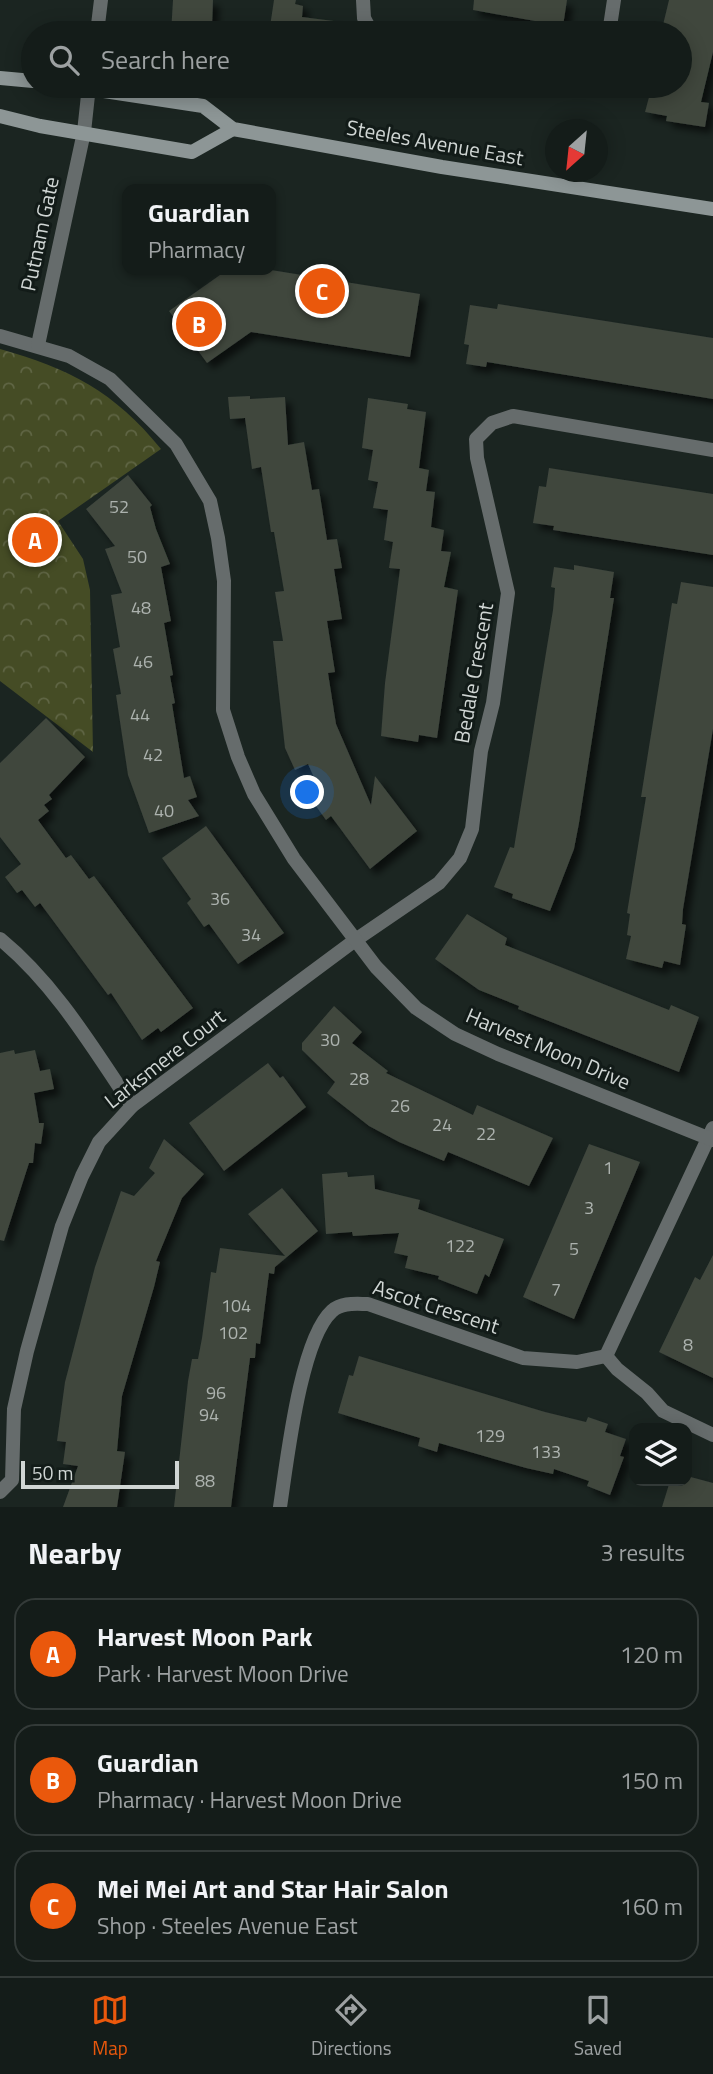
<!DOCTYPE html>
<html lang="en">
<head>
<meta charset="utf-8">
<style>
	:root { --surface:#141c19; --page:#212926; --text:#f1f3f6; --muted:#9da1a2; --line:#333a38; --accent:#ea580c }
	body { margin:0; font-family:"Titillium Web",sans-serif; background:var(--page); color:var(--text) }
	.controls { position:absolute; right:21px; bottom:21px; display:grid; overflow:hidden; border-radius:14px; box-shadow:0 4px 18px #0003 }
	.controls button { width:63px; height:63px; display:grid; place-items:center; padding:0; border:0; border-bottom:2px solid var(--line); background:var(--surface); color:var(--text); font:35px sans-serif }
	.compass { position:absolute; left:545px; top:119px; width:63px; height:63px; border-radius:50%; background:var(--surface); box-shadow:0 4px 18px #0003; rotate:207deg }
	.scale { position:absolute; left:21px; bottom:18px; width:158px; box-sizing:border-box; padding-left:7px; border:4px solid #d0d6d4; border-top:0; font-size:19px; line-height:24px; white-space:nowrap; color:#d0d6d4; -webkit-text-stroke:5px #121b18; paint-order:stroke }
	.you { position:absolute; left:308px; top:793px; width:24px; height:24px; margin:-18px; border:5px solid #fff; border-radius:50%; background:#1a73e8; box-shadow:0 0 0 10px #1a73e833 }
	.badge { display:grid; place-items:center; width:46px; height:46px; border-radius:50%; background:var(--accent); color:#fff; font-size:23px; font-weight:700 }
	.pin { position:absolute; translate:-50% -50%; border:4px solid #fff; box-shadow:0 2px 7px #0006 }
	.popup { position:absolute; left:122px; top:184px; width:154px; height:91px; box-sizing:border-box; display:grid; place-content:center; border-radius:14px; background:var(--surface); filter:drop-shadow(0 2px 5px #0005); font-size:23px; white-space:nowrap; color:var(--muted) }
	.popup b { font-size:26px; color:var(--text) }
	.popup::after { content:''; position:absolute; left:50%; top:100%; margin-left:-14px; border:14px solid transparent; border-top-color:var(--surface) }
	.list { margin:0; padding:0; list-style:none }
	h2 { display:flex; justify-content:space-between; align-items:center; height:91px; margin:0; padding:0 28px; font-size:30px }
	h2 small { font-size:23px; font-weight:400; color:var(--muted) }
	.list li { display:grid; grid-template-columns:46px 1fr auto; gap:21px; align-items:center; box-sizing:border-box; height:112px; margin:0 14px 14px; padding:0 14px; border:2px solid var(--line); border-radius:21px }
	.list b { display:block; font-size:26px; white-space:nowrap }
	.list p { margin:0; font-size:23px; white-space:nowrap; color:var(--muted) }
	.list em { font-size:23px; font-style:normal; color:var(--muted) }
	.icon { flex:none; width:38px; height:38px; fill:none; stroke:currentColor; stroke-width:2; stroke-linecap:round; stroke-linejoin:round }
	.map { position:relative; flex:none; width:713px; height:1507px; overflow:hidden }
	.search { position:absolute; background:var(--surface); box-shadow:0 4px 18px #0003; left:21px; right:21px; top:21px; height:77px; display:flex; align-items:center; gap:18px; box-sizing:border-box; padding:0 24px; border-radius:38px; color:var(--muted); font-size:26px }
	.sheet { height:469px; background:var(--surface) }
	nav { display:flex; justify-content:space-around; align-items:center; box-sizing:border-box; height:98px; border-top:2px solid var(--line); background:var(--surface); font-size:19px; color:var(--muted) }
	nav a { display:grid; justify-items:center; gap:4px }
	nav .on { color:var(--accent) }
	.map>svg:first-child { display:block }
	.park { fill:url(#park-crowns) }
	.building { fill:#3f463e; filter:url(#shadow) }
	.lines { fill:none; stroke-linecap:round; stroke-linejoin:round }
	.minor { stroke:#666c6c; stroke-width:14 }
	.tertiary { stroke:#666c6c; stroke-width:14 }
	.secondary { stroke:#8d9696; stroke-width:14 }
	.labels { text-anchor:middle; stroke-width:6; stroke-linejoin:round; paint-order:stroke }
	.number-label { font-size:18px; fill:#acb2ae }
	.street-label { font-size:21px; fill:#d0d6d4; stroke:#121b18 }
</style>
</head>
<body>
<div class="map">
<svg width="713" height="1507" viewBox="0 0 713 1507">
	<defs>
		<pattern id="park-crowns" width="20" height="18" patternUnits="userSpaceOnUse" patternTransform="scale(1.75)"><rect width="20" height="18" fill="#454c25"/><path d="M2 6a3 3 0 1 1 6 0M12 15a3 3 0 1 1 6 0" fill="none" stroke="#5f6544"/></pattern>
		<filter id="shadow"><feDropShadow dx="6" dy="6" stdDeviation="3.5" flood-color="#0009"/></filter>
	</defs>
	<rect width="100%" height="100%" fill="#1b2521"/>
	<path class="park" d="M0,349C69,368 115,392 161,449L58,521L83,559L90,590L93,752L0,681Z"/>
	<g class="building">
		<polygon points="173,0 213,0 212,27 206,26 206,33 171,33"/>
		<polygon points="274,0 296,0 295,4 303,6 302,17 342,22 341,33 269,33"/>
		<polygon points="474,0 567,0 563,26 473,10"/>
		<polygon points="669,0 713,0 713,52 701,102 709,103 705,127 666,121 667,116 645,112 652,86 680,86 680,32 662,29"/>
		<polygon points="227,270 271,270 420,294 410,357 251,332 207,363 169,311"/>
		<polygon points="498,304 713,338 713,399 487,362 486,367 466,364 469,345 464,344 470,305 497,309"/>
		<polygon points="250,396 250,399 285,397 288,445 304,442 312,490 319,489 327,540 337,539 342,568 334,569 342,619 327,621 335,672 328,673 336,724 371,805 375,776 417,831 370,869 331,816 326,820 313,802 322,795 308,764 295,770 285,748 273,641 283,641 275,592 284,591 274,532 271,532 261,467 252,469 245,418 230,419 228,397"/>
		<polygon points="368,398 408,404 407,409 426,412 419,468 429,470 426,491 435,492 431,527 444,530 441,551 451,552 444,587 458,590 437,738 419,735 418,742 381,736 385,683 400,569 389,568 393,542 384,540 388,510 373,508 378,482 368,480 373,450 362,448"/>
		<polygon points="549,468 713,494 713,555 553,530 554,526 533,523 539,486 546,487"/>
		<polygon points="128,475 152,505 150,507 156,529 170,564 161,567 171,621 164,623 173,675 170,676 175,703 172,704 184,778 190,776 197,797 188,800 199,816 149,833 128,775 116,695 121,694 113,649 120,647 111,595 122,593 105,549 115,546 86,509"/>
		<polygon points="574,565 614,572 610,598 614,598 579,823 574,849 550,911 512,898 513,894 494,887 510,847 514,848 553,610 555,588 551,587 554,567 574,570"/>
		<polygon points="681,582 713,587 713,729 683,909 682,924 686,925 680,965 664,961 662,968 626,959 631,936 627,935 630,914 627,913 646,797 641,797 672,603 677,604"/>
		<polygon points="46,718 85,757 49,795 52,799 44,805 49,811 38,820 66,858 71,855 89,879 94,876 193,1008 161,1032 158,1028 142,1040 111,993 108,995 40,903 35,907 22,890 17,893 5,877 21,864 0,837 0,763"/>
		<polygon points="206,826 284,933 238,964 209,924 204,927 187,903 191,899 162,858"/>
		<polygon points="467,914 507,938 505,945 669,1010 671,1005 699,1017 679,1072 518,1009 519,1006 479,990 435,959"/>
		<polygon points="334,1006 362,1032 352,1043 388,1071 386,1073 473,1115 477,1105 553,1138 529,1186 448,1152 444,1161 399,1142 369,1126 327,1093 335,1082 302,1050 302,1043"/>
		<polygon points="14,1050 15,1054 35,1050 40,1071 50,1069 54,1089 34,1093 39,1123 44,1123 41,1144 35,1143 33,1163 29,1163 4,1241 0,1240 0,1053"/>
		<polygon points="268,1063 280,1078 283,1076 306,1107 224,1171 189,1123"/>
		<polygon points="164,1139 204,1174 182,1198 156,1261 160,1262 154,1287 122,1396 117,1451 125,1452 117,1507 63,1507 78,1466 63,1464 66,1442 57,1441 65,1382 95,1267 121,1191 134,1196 155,1173 149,1168"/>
		<polygon points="589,1144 640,1162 574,1319 523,1297"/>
		<polygon points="347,1172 348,1177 374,1175 375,1189 420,1200 418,1209 504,1239 489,1277 485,1274 477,1294 438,1279 439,1276 405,1268 408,1256 394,1253 399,1233 353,1236 352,1232 326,1234 322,1174"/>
		<polygon points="282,1188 318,1231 275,1267 274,1274 269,1273 260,1344 256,1343 255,1358 250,1358 231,1507 174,1507 188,1381 192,1359 198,1359 202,1338 211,1272 216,1273 220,1248 285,1256 248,1214"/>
		<polygon points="713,1255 713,1378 659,1352 695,1277 700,1280"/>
		<polygon points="359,1356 545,1412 586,1422 588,1417 608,1424 605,1432 626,1439 620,1456 624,1457 610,1495 587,1486 589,1481 554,1469 553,1474 526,1468 439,1443 437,1452 418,1446 420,1438 338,1413 349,1375 353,1376"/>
		<polygon points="687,1476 713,1483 713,1507 662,1507 670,1481 687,1481"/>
	</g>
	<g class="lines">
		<g class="minor">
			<polyline points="363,0 364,18 372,33"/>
			<polyline points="609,33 614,0"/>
			<path d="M0,939C55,984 93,1048 132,1106"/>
			<polyline points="606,1356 713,1128"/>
			<polyline points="606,1356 617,1369 647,1393 663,1411 713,1435"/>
			<polyline points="0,1492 12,1480 14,1409 27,1351 62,1226 82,1176 99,1142 132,1106 354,941 439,883 460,858 472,829 481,751 493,703 508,593 477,458 476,439 492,423 513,416 713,450"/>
			<path d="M280,1507C287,1462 300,1340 332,1311C342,1302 356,1304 368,1304L523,1358L577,1362L606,1356"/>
		</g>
		<g class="tertiary">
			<polyline points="97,33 101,0"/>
			<polyline points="0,336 69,356 110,379 176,444 210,501 218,538 224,581 223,710 238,757 254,794 294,859 376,967 416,1008 455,1034 498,1054 713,1140"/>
			<polyline points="38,345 84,132 89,86"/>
		</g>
		<g class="secondary">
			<polyline points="0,78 33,81"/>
			<polyline points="71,86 203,106 233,129 442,167 713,209"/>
			<polyline points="0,116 40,126 192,152 233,129"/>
		</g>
	</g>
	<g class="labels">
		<g class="number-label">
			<text x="119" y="513">52</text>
			<text x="137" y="563">50</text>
			<text x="141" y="614">48</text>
			<text x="143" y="668">46</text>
			<text x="140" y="721">44</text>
			<text x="153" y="761">42</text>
			<text x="164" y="817">40</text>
			<text x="220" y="905">36</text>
			<text x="251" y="941">34</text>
			<text x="330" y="1046">30</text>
			<text x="359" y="1085">28</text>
			<text x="400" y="1112">26</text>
			<text x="442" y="1131">24</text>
			<text x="486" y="1140">22</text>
			<text x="608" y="1174">1</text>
			<text x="589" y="1214">3</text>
			<text x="460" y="1252">122</text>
			<text x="574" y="1255">5</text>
			<text x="556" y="1296">7</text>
			<text x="236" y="1312">104</text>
			<text x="233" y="1339">102</text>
			<text x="688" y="1351">8</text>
			<text x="216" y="1399">96</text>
			<text x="209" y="1421">94</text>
			<text x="490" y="1442">129</text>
			<text x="546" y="1458">133</text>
			<text x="205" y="1487">88</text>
		</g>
		<g class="street-label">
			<text transform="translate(435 143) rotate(10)" y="7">Steeles Avenue East</text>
			<text transform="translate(40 234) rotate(-78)" y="7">Putnam Gate</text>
			<text transform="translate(474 673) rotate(-80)" y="7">Bedale Crescent</text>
			<text transform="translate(548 1049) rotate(23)" y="7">Harvest Moon Drive</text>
			<text transform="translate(165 1059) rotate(-38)" y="7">Larksmere Court</text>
			<text transform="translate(436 1307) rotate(18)" y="7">Ascot Crescent</text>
		</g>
	</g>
</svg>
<div class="controls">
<button><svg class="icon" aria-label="layers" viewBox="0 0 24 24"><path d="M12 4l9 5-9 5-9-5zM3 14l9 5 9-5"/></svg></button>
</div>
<svg class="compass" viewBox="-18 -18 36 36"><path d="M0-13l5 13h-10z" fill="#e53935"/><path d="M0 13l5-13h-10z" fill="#9da1a2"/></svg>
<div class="scale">50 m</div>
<div class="you"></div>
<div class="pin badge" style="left:35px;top:540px">A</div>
<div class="pin badge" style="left:199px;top:324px">B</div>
<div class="popup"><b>Guardian</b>Pharmacy</div>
<div class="pin badge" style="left:322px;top:291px">C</div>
<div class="search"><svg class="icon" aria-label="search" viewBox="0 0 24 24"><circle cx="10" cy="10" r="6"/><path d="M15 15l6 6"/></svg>Search here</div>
</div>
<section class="sheet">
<h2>Nearby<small>3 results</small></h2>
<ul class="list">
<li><span class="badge">A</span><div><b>Harvest Moon Park</b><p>Park · Harvest Moon Drive</p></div><em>120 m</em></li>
<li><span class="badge">B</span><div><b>Guardian</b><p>Pharmacy · Harvest Moon Drive</p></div><em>150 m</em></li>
<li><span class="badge">C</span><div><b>Mei Mei Art and Star Hair Salon</b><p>Shop · Steeles Avenue East</p></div><em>160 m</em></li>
</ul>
</section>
<nav>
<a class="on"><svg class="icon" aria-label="map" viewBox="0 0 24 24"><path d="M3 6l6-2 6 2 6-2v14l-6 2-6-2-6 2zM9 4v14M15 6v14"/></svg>Map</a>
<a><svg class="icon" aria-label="directions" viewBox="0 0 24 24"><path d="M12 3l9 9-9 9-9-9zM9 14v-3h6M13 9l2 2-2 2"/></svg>Directions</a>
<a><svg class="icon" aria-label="saved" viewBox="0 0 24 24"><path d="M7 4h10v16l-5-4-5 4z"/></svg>Saved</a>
</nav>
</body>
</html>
